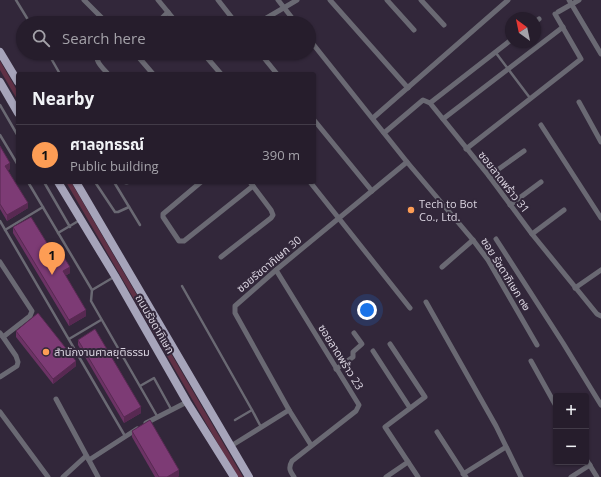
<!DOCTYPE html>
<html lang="en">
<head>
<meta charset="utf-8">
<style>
	:root { --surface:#261d2c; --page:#2e2634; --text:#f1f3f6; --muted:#a4a2a9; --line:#423b48; --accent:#fd9d55 }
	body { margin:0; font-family:"Open Sans","Noto Sans Thai",sans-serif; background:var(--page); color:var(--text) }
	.controls { position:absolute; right:12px; bottom:12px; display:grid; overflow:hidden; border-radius:4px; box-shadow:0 1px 3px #0004 }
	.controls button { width:36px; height:36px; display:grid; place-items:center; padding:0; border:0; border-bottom:1px solid var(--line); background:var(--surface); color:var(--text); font:20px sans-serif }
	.compass { position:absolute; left:505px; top:12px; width:36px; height:36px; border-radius:50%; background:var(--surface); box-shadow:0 1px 3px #0004; rotate:327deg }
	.you { position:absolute; left:367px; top:310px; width:14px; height:14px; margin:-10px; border:3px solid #fff; border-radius:50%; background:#1a73e8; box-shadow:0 0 0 6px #1a73e833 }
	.badge { display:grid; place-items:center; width:26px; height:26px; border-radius:50%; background:var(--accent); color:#111; font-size:13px; font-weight:700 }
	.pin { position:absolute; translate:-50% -33px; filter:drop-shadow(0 1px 2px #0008) }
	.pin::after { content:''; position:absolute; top:21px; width:14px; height:12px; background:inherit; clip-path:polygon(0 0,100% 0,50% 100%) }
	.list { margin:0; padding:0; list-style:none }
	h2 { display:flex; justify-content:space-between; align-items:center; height:52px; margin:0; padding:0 16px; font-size:17px }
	h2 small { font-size:13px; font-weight:400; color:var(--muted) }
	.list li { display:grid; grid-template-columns:26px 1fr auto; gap:12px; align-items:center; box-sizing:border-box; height:60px; padding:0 16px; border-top:1px solid var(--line) }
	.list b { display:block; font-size:15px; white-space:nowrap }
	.list p { margin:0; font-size:13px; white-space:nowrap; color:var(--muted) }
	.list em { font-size:13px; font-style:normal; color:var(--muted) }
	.icon { flex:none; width:22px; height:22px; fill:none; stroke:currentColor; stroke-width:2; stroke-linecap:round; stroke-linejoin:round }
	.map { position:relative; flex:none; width:601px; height:477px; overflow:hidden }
	.search { position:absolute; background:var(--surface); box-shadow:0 1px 3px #0004; left:16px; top:16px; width:300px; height:44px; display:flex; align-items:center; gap:10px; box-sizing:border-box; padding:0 14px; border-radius:22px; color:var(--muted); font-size:15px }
	.panel { position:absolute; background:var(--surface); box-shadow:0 1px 3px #0004; left:16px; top:72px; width:300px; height:112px; border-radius:4px }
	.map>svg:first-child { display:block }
	.green { fill:#603146 }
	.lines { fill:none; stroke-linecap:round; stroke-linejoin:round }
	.service { stroke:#6a6973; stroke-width:2.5 }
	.minor { stroke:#6a6973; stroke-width:5 }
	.primary { stroke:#a6a4ba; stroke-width:8 }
	.wall { fill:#6c3365 }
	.shaded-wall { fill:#582952 }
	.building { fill:#7d3b75; stroke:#582952 }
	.poi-dot { fill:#fd9d55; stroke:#32273a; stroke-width:1.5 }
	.labels { text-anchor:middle; stroke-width:4; stroke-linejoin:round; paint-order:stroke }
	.street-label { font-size:11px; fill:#dad4e0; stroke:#32273a }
	.poi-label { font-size:11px; fill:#dad4e0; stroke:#32273a; text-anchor:start }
</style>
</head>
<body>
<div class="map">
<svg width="601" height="477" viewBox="0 0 601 477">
	<rect width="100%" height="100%" fill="#32273a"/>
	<g class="green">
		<polygon points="0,61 18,92 18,101 0,70"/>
		<polygon points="66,182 71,182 243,477 238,477 221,449"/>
	</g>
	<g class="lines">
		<g class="service">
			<polyline points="16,0 30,23"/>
			<polyline points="48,53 60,74"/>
			<polyline points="496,53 530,98"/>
			<polyline points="0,105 18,136"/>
			<polyline points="0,135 18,165"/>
			<polyline points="28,182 92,290 91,301 157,416"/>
			<polyline points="44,182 70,227"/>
			<polyline points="95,182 115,212 118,212 129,207"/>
			<polyline points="114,182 140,225"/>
			<polyline points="0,221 125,436"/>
			<polyline points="5,230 43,207"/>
			<polyline points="58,233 80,220"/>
			<polyline points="182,286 252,410 235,420"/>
			<polyline points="92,290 114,277"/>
			<polyline points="69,339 101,320"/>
			<polyline points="140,386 154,378 171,409"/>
			<polyline points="252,410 261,427"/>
		</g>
		<g class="minor">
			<polyline points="84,0 107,23"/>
			<polyline points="158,0 177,23"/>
			<polyline points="218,0 236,23"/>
			<polyline points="278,0 296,23"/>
			<polyline points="330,0 408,88"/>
			<polyline points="387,0 414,30"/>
			<polyline points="421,0 444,25"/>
			<polyline points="569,0 601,54"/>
			<polyline points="558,12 579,0"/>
			<polyline points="535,22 539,19"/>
			<polyline points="157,23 168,12"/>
			<polyline points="258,23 297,0"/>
			<polyline points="309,39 407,162 473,240 488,260 537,345"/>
			<path d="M98,53C94,61 103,68 108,74"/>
			<polyline points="135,53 153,74"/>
			<polyline points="203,53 221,74"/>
			<polyline points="260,53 277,74"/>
			<polyline points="579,102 601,142"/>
			<polyline points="430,103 511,40"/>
			<polyline points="373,118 508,0"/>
			<polyline points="443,119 563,27"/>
			<polyline points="314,120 372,191"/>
			<polyline points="541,125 601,218"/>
			<polyline points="384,133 423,100 430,103 489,176 532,234 597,314 601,316"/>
			<polyline points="466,149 581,59 555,14"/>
			<polyline points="489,176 524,151"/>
			<polyline points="126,182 127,182"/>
			<polyline points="201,182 163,214 163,217 179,241 184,241 253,186"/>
			<polyline points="310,182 410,308"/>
			<polyline points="510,205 541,182"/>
			<polyline points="532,234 564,210"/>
			<polyline points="496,239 563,343 601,405"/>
			<polyline points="221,257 271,218 273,215 271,210 250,182"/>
			<polyline points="0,262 32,311 30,316 3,337 0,333"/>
			<polyline points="442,267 473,240"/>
			<path d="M276,270L359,405L356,411L292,461C288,468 290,471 294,477"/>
			<polyline points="575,288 601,270"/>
			<polyline points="426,302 496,426 521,477"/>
			<polyline points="390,344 425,397 385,427 418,477"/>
			<polyline points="373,351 410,408"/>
			<polyline points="531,361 556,406"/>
			<polyline points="336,369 353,357 353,352 362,344 354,333"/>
			<polyline points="0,377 17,366 18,362 16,356 3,337"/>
			<polyline points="56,399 98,477"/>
			<polyline points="289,410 311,445"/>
			<polyline points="0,412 48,477"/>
			<polyline points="146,423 187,402"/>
			<polyline points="437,432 466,477"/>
			<polyline points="231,446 289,410 235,313 235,306 276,270 407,162"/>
			<polyline points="586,459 597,477"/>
			<polyline points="89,460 137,429"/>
			<polyline points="463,474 506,447"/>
			<polyline points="63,477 86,456"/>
			<polyline points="386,477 408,462"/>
			<polyline points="571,477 590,465"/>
		</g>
		<g class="primary">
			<polyline points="0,52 18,82"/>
			<polyline points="0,82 18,113"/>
			<polyline points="58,182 115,276 187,402 234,477"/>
			<polyline points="76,182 249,477"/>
		</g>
	</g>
	<g class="wall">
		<polygon points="0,146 10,169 8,170 28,208 7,221 0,209"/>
		<polygon points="13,227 50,248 70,273 65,276 86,316 69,326 13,233"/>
		<polygon points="16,331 76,366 53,384 16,337"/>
		<polygon points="78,340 141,413 124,423 78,345"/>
		<polygon points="132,431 179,476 177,477 155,477 132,437"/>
	</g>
	<g class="shaded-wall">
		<polygon points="10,163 10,169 5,171 5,166"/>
		<polygon points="28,203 28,208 7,221 7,215"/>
		<polygon points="70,267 70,273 63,277 63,271"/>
		<polygon points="86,310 86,316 69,326 69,320"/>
		<polygon points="76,361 76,366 53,384 53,379"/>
		<polygon points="141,407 141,413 124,423 124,417"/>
		<polygon points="179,470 179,476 177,477 167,477"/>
	</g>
	<g class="building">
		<polygon points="0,146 10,163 5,166 28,203 7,215 0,204"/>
		<polygon points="31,217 50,248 56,244 70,267 63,271 86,310 69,320 13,227"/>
		<polygon points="38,313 76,361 53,379 16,331"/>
		<polygon points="95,329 141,407 124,417 78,340"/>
		<polygon points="150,420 179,470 167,477 159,477 132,431"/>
	</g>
	<g class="poi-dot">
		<circle cx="411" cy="210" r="4"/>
		<circle cx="46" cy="352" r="4"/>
	</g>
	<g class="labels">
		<g class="street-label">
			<text transform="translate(504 182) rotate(52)" y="4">ซอยลาดพร้าว 31</text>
			<text transform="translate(269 264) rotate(-40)" y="4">ซอยรัชดาภิเษก 30</text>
			<text transform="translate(506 274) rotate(58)" y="4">ซอย รัชดาภิเษก ๓๒</text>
			<text transform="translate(155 324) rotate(60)" y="4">ถนนรัชดาภิเษก</text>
			<text transform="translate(341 357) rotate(58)" y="4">ซอยลาดพร้าว 23</text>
		</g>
		<g class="poi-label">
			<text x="419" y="208">Tech to Bot<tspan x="419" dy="13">Co., Ltd.</tspan></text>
			<text x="54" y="356">สำนักงานศาลยุติธรรม</text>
		</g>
	</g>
</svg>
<div class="controls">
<button>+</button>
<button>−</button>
</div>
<svg class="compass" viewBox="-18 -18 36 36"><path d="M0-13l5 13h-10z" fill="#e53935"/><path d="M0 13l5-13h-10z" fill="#a4a2a9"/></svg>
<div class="you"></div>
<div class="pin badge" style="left:52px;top:275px">1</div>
<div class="search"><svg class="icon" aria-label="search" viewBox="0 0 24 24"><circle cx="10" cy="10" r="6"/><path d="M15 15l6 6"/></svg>Search here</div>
<section class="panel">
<h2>Nearby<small></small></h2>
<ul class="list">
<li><span class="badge">1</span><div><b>ศาลอุทธรณ์</b><p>Public building</p></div><em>390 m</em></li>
</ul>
</section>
</div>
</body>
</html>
